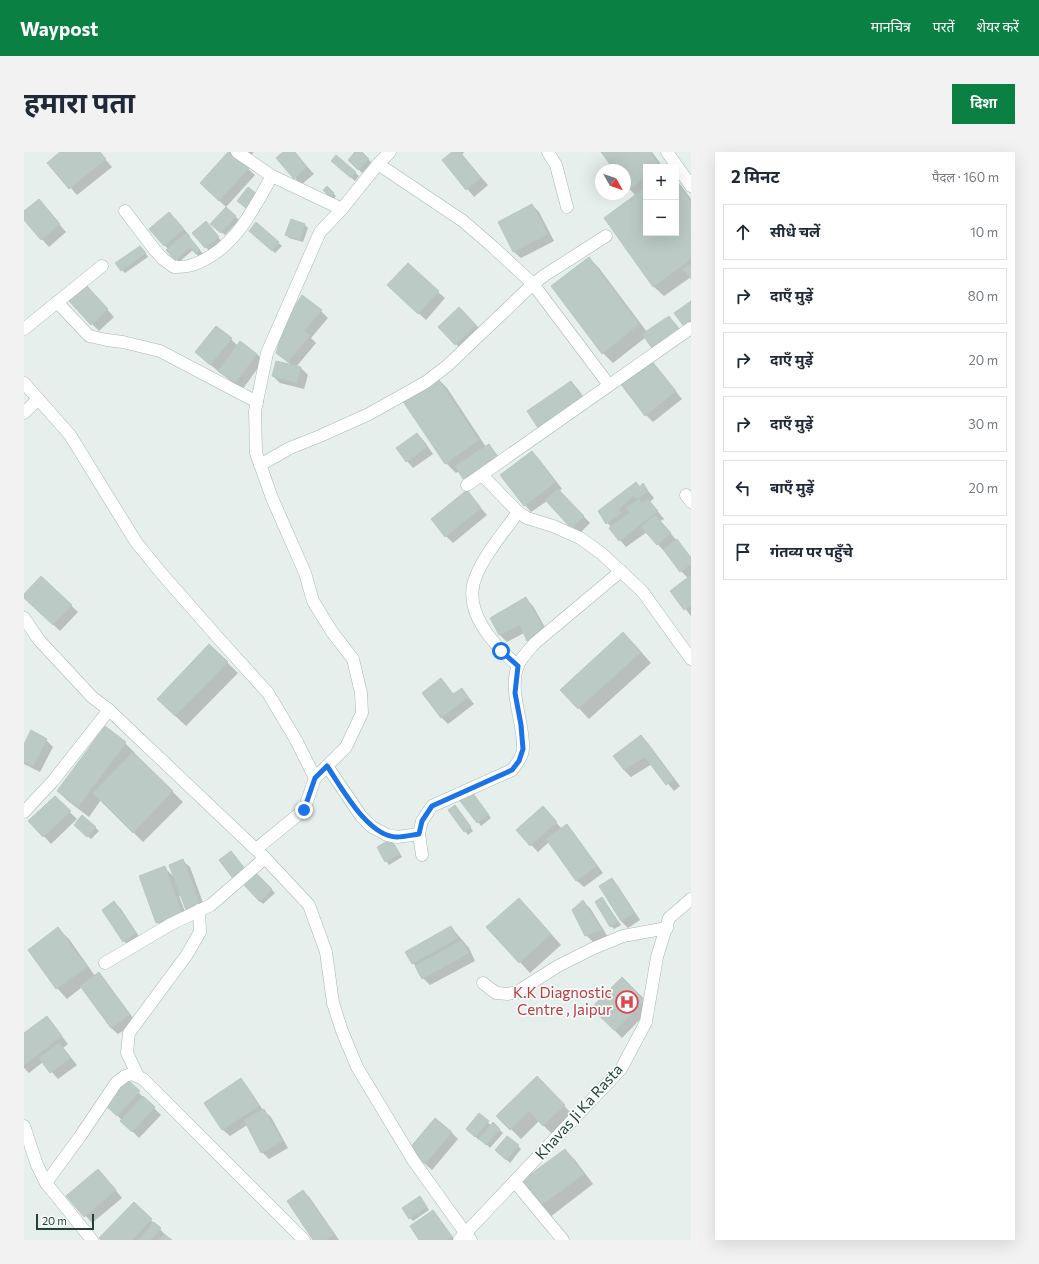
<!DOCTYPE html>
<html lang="hi">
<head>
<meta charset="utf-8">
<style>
	:root { --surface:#fff; --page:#f2f2f3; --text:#1f2937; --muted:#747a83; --line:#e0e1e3; --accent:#0b8043 }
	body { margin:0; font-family:Commissioner,"Noto Sans Devanagari",sans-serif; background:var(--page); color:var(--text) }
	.controls { position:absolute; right:12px; top:12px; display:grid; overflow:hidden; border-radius:0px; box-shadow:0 4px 16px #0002 }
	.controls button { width:36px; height:36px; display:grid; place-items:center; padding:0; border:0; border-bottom:1px solid var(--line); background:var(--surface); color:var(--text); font:20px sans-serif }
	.compass { position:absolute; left:571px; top:12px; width:36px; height:36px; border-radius:50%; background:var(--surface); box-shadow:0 4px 16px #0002; rotate:130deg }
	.scale { position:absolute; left:12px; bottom:10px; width:58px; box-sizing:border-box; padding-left:4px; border:2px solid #24423a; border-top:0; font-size:11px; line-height:14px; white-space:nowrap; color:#24423a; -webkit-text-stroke:3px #f7fbf9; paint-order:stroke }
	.stop { position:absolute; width:12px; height:12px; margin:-9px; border:3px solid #1a73e8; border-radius:50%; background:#fff }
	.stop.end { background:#1a73e8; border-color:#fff; box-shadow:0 1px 4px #0008 }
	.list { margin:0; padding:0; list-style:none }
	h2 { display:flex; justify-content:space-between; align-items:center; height:52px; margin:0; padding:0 16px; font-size:17px }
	h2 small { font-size:13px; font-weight:400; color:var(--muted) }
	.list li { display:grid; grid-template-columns:26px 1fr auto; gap:12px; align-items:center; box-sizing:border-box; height:56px; margin:0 8px 8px; padding:0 8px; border:1px solid var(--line); border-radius:0px }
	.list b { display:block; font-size:15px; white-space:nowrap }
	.list em { font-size:13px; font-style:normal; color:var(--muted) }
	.icon { flex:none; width:22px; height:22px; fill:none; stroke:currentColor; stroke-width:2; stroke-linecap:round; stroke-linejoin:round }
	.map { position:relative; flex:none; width:667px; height:1088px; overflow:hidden; border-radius:0px }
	header { display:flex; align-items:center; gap:24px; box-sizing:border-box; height:56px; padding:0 20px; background:var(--accent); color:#fff }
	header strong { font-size:19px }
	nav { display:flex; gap:22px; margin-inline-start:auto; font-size:14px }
	.intro { display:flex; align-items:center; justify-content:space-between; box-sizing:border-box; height:96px; padding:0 24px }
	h1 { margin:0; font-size:28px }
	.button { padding:10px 18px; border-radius:0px; background:var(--accent); color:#fff; font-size:14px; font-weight:700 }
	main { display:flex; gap:24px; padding:0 24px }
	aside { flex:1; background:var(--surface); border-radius:0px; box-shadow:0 4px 16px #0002 }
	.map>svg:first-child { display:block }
	.shadow { fill:#0003 }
	.building { fill:#bbcac4; stroke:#b8c9c2 }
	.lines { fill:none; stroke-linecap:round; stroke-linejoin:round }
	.minor-casing { stroke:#a8b8b2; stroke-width:13 }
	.minor { stroke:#fff; stroke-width:12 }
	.route { stroke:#1a73e8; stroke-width:5 }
	.labels { text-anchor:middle; stroke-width:3.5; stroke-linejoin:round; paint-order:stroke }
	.health-label { font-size:15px; fill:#be3a42; stroke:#f7fbf9; text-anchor:end }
	.street-label { font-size:15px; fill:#24423a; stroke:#f7fbf9 }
</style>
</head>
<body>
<header>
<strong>Waypost</strong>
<nav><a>मानचित्र</a><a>परतें</a><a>शेयर करें</a></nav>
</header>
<div class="intro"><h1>हमारा पता</h1><a class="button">दिशा</a></div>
<main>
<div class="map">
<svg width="667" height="1088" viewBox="0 0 667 1088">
	<rect width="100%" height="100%" fill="#e6efeb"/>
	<g class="shadow">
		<polygon points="38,0 75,0 88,15 53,43 25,11"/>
		<polygon points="205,0 231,23 202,55 184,38"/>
		<polygon points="223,0 230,0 227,3"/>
		<polygon points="261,0 270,0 290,22 277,33 271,26"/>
		<polygon points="333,0 337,0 348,11 338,21 325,8"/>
		<polygon points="430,0 440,0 438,3 464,33 450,45 420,8"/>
		<polygon points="578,0 628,0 639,15 622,15 622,81 652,81 652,27 667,47 667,125 640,144 629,134 612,44 601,32 601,18 591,18"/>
		<polygon points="312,4 335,24 331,29 312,12"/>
		<polygon points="303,36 312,44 310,47 300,38"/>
		<polygon points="508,53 515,60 530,89 497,106 490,100 475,70"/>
		<polygon points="21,55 42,80 25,95 0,67 0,60"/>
		<polygon points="202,56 215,68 201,83 188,72"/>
		<polygon points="152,68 166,84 165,85 179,102 175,105 169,98 155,110 127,77"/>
		<polygon points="267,68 281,73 284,76 279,90 265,86 262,82"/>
		<polygon points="232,72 258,94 251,101 229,82"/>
		<polygon points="186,74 197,89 185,99 182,95"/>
		<polygon points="119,98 124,105 101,121 98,118"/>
		<polygon points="565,106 575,116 623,180 645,165 652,172 661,185 622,185 589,211 579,201"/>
		<polygon points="372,140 414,140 421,146 402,168"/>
		<polygon points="69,142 90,165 75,179 68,172"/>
		<polygon points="435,156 459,180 439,199 415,175"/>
		<polygon points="297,159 304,166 287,186 292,191 272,215 277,216 284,223 280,237 256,231 249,224 268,214 253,201"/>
		<polygon points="207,187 214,194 233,202 239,209 218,238 179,207"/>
		<polygon points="627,209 658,247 629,270 622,263"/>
		<polygon points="413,226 423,236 462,295 464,293 471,300 479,311 447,333 436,319 432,321 422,311"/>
		<polygon points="547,230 554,237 565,253 515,275"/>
		<polygon points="393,282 400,289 409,302 389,316 383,309"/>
		<polygon points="508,300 515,307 538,337 535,339 566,371 555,382 523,349 507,360 501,353"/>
		<polygon points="619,333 630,346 626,350 640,367 636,369 667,405 667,464 647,439 664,426 657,419 641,398 640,399 623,380 602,395 596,388 575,359"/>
		<polygon points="443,340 463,363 429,391 422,384"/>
		<polygon points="17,425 54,460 36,479 0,445 0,443"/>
		<polygon points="502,447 509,454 527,486 510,495 503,488 500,481 483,490 476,483 467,467"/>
		<polygon points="610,492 627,511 565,567 538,538"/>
		<polygon points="185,493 214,521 162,574 145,558"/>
		<polygon points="417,527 430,543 438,537 450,552 424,572 417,565"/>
		<polygon points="617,584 624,591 656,634 650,639 628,612 607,625 600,618"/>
		<polygon points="22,588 29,595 16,620 0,612 0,594"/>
		<polygon points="101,591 111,601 110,602 159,650 119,690 77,648 65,665 44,649 34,639"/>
		<polygon points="451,645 467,666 457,674 438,649"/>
		<polygon points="31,646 53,667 27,692 6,669"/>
		<polygon points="426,658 434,658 449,679 444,683"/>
		<polygon points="525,663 538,677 542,673 549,680 579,721 560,735 553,729 525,690 514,700 493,678"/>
		<polygon points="59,664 75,679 67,687 51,673"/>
		<polygon points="367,688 378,705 365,713 354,695"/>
		<polygon points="159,709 166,715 182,759 169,764 163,757 157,743 155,744 164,768 140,777 133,770 140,715 150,725"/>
		<polygon points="232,722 251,741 239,752 221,733"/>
		<polygon points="588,727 594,734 616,768 604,776 597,769"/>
		<polygon points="578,746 597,773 590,777 587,774"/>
		<polygon points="90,750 97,757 118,789 107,796 100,789"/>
		<polygon points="559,750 566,756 584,785 569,790 562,783"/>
		<polygon points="505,757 537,793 506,821 464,775"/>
		<polygon points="427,775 445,796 451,809 406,833 399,826 393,816 389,811"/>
		<polygon points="34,777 45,787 71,824 75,821 81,828 112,870 94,882 87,876 58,835 43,847 33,836"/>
		<polygon points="598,826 628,855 598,886 569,856"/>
		<polygon points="23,865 44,892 39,896 53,913 34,927 19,910 5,921 0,916 0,882"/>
		<polygon points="217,927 223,934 239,958 247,965 264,996 245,1007 238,1000 223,973 206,984 199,978 181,951"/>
		<polygon points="104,930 137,963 115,986 83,953"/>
		<polygon points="523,936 550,964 530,984 515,969 497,987 474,964"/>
		<polygon points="455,963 468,974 469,972 479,981 466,996 456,986 455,988 446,980"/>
		<polygon points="427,980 434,987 408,1018 393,1005"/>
		<polygon points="483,985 497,997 486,1011 475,1001"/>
		<polygon points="541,998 551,1008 569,1032 526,1065 516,1055"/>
		<polygon points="81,1025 98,1046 68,1071 44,1044"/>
		<polygon points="279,1039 286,1046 315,1088 290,1088"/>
		<polygon points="399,1049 405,1058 389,1069 386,1066"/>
		<polygon points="110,1052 134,1075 146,1088 78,1088"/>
		<polygon points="409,1059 415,1066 431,1088 397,1088"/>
	</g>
	<g class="building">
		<polygon points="36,0 76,0 82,7 45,37 23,11"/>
		<polygon points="204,0 207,0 225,16 195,49 176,31"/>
		<polygon points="259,0 271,0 283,15 270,27 252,6"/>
		<polygon points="331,0 338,0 345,7 334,18 324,8"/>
		<polygon points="428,0 436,0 457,26 442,38 418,8"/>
		<polygon points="577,0 626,0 637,15 622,15 622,25 604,38 601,34 601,18 590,18"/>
		<polygon points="312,3 332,20 327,26 307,9"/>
		<polygon points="652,29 667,50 667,107 629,135 580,66 622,35 622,81 652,81"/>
		<polygon points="303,34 310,41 306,45 299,38"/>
		<polygon points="224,35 233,42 222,56 213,49"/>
		<polygon points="15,47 36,72 17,88 0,68 0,59"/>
		<polygon points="508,52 524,82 489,100 474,70"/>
		<polygon points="202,55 212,64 197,81 186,72"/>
		<polygon points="145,60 160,77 140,94 125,77"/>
		<polygon points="267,67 281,72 276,88 261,83"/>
		<polygon points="182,69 195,85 181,96 168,81"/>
		<polygon points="232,70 255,90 248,99 225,79"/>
		<polygon points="162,81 176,98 172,102 166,96 151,108 142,98"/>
		<polygon points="116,94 122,101 97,119 91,111"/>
		<polygon points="565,105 615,172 578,202 527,134"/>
		<polygon points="384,111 415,139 394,162 363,133"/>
		<polygon points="667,112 667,127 659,117"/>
		<polygon points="62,133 84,157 67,173 45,149"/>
		<polygon points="278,143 298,158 280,179 286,183 264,210 252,201 262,168"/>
		<polygon points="667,149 667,171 661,176 650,161"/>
		<polygon points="435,155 452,173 431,193 414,175"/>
		<polygon points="645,164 655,178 628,196 618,182"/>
		<polygon points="192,174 208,186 186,213 171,200"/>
		<polygon points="216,189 233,202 211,231 194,219"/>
		<polygon points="627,208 652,239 621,264 596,231"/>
		<polygon points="252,209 277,215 273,231 248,224"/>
		<polygon points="413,225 455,288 421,312 378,248"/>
		<polygon points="547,229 559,246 514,276 503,259"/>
		<polygon points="393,281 403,295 382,310 372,296"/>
		<polygon points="465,292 473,304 439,327 431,314"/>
		<polygon points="508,299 532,330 500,354 476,323"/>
		<polygon points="612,330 616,335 619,331 624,339 613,347 609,344 595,357 597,361 582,372 574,359"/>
		<polygon points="534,337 560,364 547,376 521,348"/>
		<polygon points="443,338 457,356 421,385 407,367"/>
		<polygon points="615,347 618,351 624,347 634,359 595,389 585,376 606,360 602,356"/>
		<polygon points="631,363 647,381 633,393 617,375"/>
		<polygon points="653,387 667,406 667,412 656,420 639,397"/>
		<polygon points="667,423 667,453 660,458 646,439"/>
		<polygon points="17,424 48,453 29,473 0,446 0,442"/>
		<polygon points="502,445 521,479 503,489 496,473 475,483 466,466"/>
		<polygon points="599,480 617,500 554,557 536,538"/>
		<polygon points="185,492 204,510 151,564 133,547"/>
		<polygon points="417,526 429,542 438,536 444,545 417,566 398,541"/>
		<polygon points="81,574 102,590 54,655 33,639"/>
		<polygon points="7,578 23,587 9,614 0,610 0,592"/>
		<polygon points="617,583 650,627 642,633 621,605 600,618 589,604"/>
		<polygon points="109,600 149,639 109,681 69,641"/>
		<polygon points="448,640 465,663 453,671 436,649"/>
		<polygon points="31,644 47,659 19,685 4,669"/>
		<polygon points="431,653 447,675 440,680 424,658"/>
		<polygon points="519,654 533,670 506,694 492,678"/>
		<polygon points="58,663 72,675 63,685 50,673"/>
		<polygon points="543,672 573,714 552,729 522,687"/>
		<polygon points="367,687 376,702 361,710 353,695"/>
		<polygon points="207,699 222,718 210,728 195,708"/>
		<polygon points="159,707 176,752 162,758 145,713"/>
		<polygon points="141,714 158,761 132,771 115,724"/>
		<polygon points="232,721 248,737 236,750 220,733"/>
		<polygon points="588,726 610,761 597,769 575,734"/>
		<polygon points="578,745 594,770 586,775 571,750"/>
		<polygon points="495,746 527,782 495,811 462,775"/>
		<polygon points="559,748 578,778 561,784 548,758"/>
		<polygon points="90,749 112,781 99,790 78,758"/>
		<polygon points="427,774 434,786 388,812 381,800"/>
		<polygon points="34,775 63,815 32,837 4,798"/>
		<polygon points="438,788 445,801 398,827 391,814"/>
		<polygon points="75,820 106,863 87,876 56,834"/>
		<polygon points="598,825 621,848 591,879 567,856"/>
		<polygon points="23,864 38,884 0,913 0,881"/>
		<polygon points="35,891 47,906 26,921 15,906"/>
		<polygon points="513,924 541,953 519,974 505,959 486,978 472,964"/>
		<polygon points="217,926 235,954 198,978 180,951"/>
		<polygon points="104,928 116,939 93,964 81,953"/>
		<polygon points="119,944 131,955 108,980 96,969"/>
		<polygon points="240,957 258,989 237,1001 220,968"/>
		<polygon points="455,961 465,969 451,985 442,977"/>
		<polygon points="411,966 428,980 401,1012 384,998"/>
		<polygon points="469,970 476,977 462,993 455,987"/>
		<polygon points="483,984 495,993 482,1008 471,998"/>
		<polygon points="541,997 560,1022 515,1055 496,1030"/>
		<polygon points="74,1017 92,1038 60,1065 42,1044"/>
		<polygon points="279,1038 310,1082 302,1088 289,1088 263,1049"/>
		<polygon points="396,1044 403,1055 385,1067 378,1056"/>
		<polygon points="110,1050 128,1067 108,1088 77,1088 75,1086"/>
		<polygon points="409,1058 428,1085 424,1088 395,1088 386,1074"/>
		<polygon points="130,1070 137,1076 127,1088 115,1088"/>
		<polygon points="140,1082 148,1088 135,1088"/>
	</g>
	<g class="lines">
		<g class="minor-casing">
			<g id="minor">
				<polyline points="213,0 248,24 318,57 296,80 243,201 231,259 232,301 248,346 281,421 289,449 308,480 329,507 337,541 338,561 322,595 291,626"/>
				<polyline points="524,0 532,13 543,55"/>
				<polyline points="643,0 667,34"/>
				<polyline points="354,12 439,69 469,95 509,132 585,233"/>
				<polyline points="318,57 354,12 366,0"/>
				<path d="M101,59L130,97L139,107L150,115C156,115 163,115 168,113C210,99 228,59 248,24"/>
				<polyline points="33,150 65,184 83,188 99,190 136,199 233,250"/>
				<polyline points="0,177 78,114"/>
				<polyline points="0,231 46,283 112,390 138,422 196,488 244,541 272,588 291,626 280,658 232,697"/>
				<polyline points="0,261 14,247"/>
				<polyline points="236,313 266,296 296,284 345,262 402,230 423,214 509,132 521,123 582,84"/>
				<polyline points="458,323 494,360 503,366 529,374 556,386 577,401 618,439 667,507"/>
				<polyline points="443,333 667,176"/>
				<polyline points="662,343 667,350"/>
				<path d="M494,360C480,380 461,402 452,424C437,459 470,493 494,514"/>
				<polyline points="0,466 15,488 68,545 85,558 241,706 285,753 302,800 309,851 318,879 333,915 389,1008 442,1082 447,1088"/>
				<polyline points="303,614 337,664 348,675 363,683 373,685 395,682"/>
				<polyline points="0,660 29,629 85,558"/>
				<path d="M398,703L395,682L398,669L408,654L488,618C493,612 499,604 499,596C500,569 484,540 494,513C498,505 505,498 511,491L597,419"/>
				<polyline points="81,811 147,772 187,753 241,706"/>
				<polyline points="459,831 472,841 484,842 493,840 534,814 570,796 599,784 643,776"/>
				<polyline points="114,924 103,901 105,881 162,804 176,780 175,758"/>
				<polyline points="0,974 13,1013 22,1031 68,1088"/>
				<polyline points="491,1030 539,1088"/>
				<polyline points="22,1031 57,983 92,931 101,924 108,922 119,927 280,1088"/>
				<polyline points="435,1088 597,917 622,870 633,805 645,766 667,747"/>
			</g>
		</g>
		<use href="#minor" class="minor"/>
	</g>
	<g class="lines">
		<path class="route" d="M280,658L291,626L303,614C318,636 344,685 373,685C380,685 388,683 395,682L398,669L408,654L488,618L495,609L499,597L497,573L491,541L494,514L477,499"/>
	</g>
	<defs>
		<g id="hospital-ring" transform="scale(1.15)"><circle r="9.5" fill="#f7fbf9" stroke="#e0444e" stroke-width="1.5"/><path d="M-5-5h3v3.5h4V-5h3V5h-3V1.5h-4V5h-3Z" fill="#e0444e"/></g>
	</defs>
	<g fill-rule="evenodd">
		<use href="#hospital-ring" x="603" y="850"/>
	</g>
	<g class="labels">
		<g class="health-label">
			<text x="588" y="846">K.K Diagnostic<tspan x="588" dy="17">Centre , Jaipur</tspan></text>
		</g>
		<g class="street-label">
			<text transform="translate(555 960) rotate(-48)" y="5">Khavas Ji Ka Rasta</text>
		</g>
	</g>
</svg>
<div class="controls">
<button>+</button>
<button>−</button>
</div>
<svg class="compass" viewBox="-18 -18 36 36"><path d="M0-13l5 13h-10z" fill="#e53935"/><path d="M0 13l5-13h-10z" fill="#747a83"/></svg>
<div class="scale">20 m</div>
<div class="stop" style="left:477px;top:499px"></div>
<div class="stop end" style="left:280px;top:658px"></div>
</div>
<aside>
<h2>2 मिनट<small>पैदल · 160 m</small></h2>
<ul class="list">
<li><svg class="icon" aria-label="ahead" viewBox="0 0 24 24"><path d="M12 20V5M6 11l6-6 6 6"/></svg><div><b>सीधे चलें</b></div><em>10 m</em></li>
<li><svg class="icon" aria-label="right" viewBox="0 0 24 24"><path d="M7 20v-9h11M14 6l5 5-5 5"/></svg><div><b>दाएँ मुड़ें</b></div><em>80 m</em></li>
<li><svg class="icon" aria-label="right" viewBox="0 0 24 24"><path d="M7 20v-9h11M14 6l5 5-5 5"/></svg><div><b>दाएँ मुड़ें</b></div><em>20 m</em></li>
<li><svg class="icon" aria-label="right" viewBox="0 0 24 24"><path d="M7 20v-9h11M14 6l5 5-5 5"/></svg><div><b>दाएँ मुड़ें</b></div><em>30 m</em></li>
<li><svg class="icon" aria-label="left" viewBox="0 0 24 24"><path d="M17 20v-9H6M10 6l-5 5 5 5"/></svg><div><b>बाएँ मुड़ें</b></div><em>20 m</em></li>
<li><svg class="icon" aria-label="arrive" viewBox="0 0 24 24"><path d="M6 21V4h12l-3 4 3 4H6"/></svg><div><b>गंतव्य पर पहुँचे</b></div></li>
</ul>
</aside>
</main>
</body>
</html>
